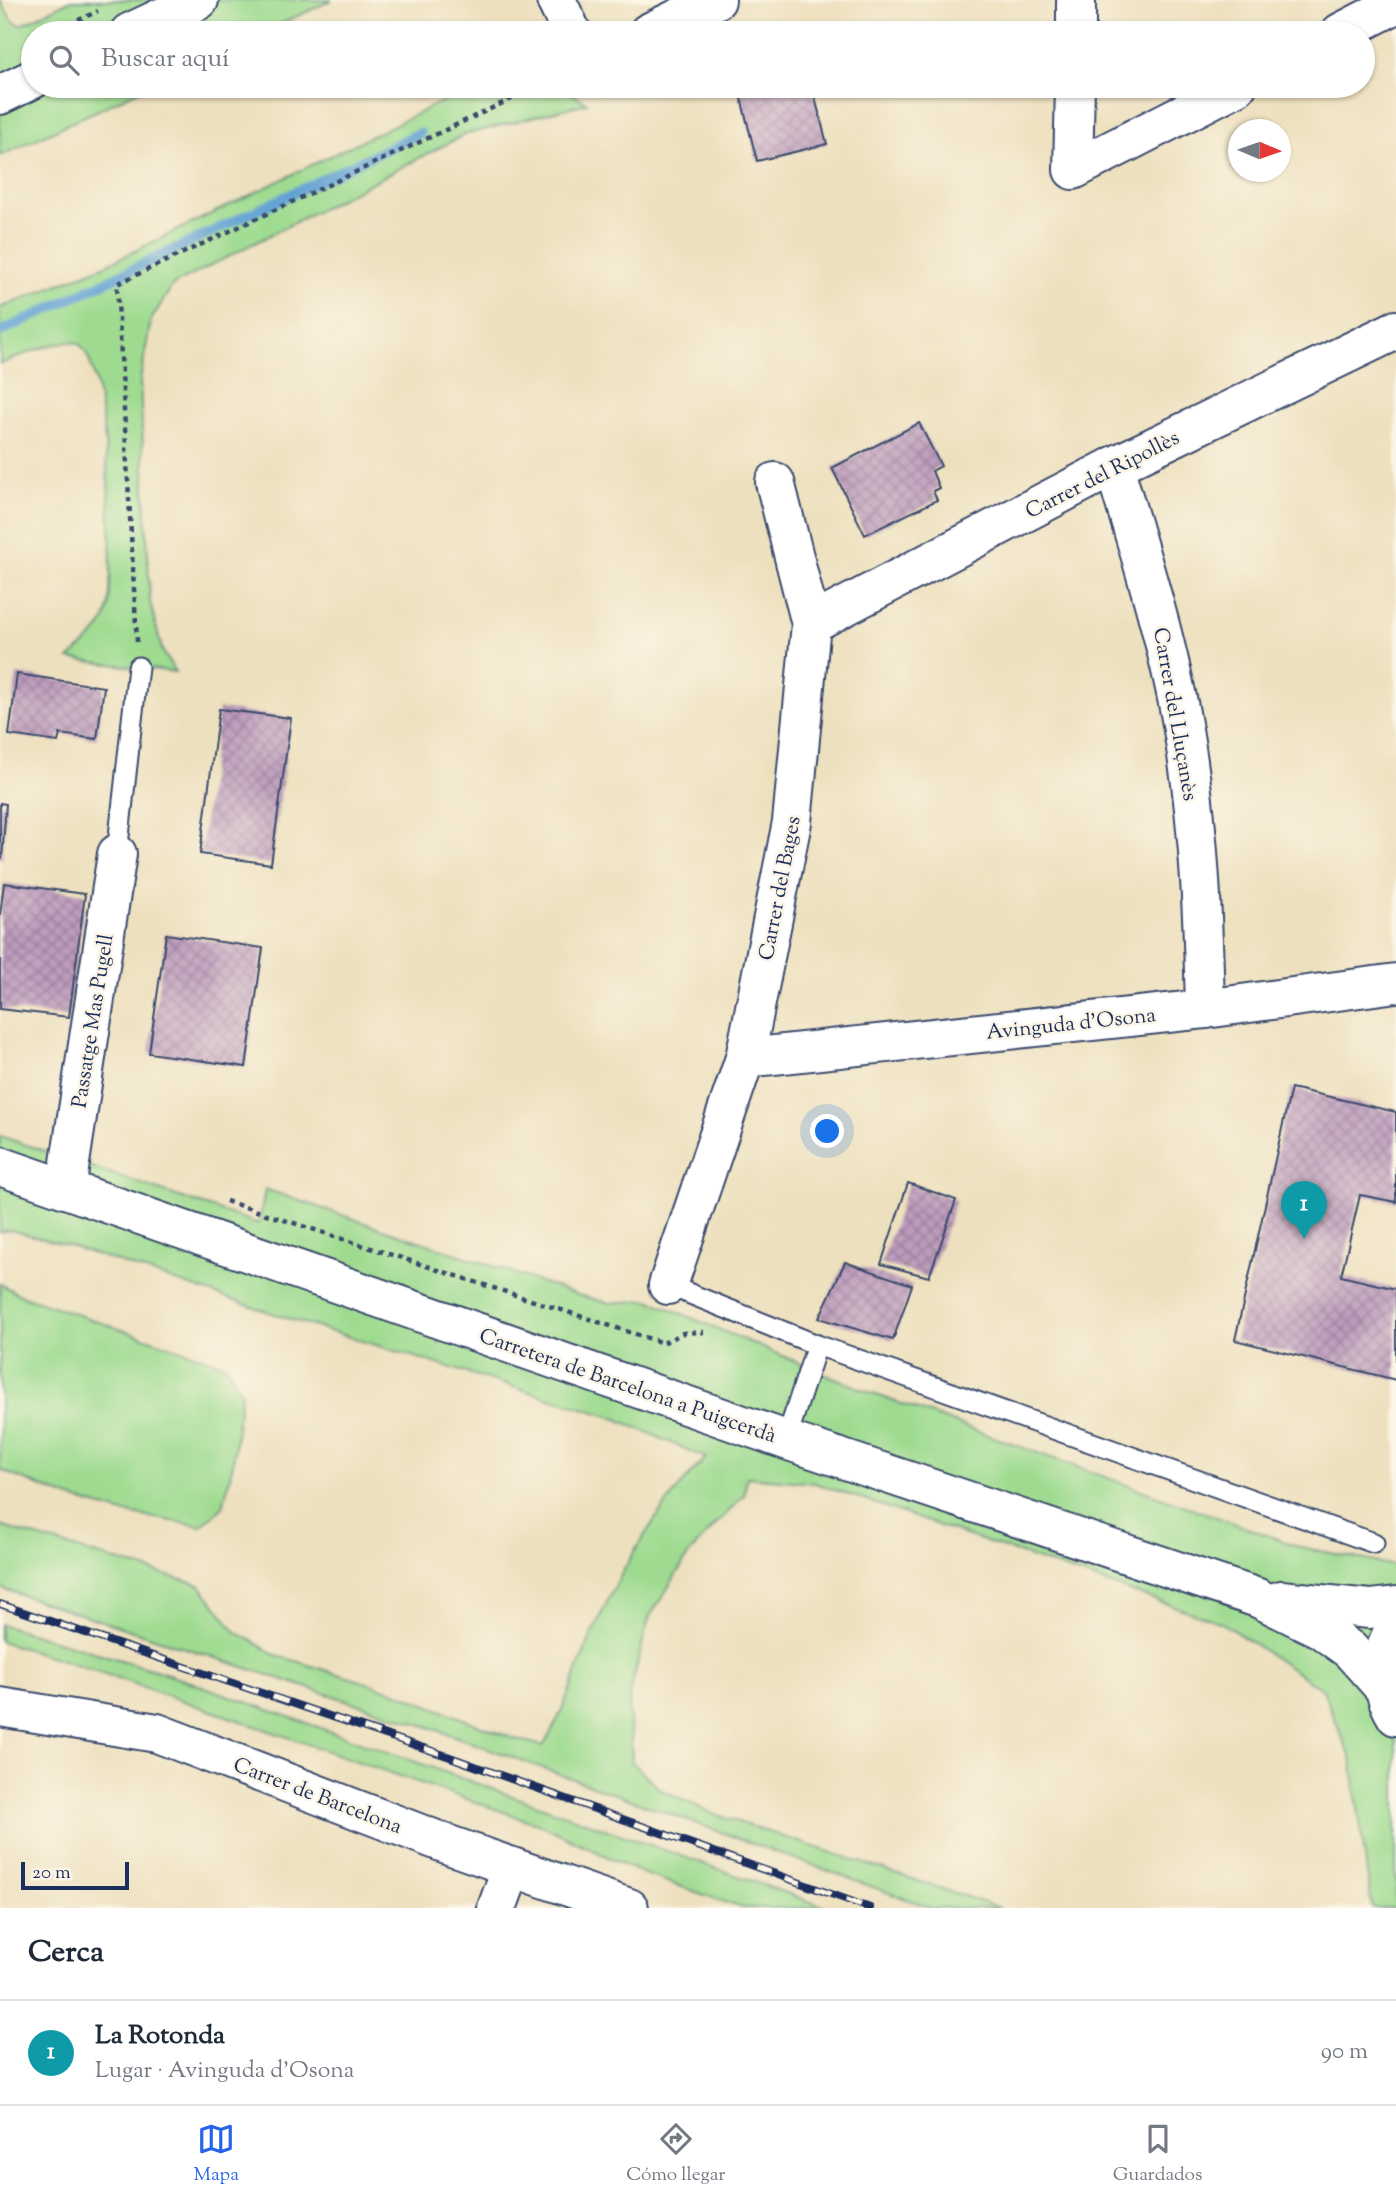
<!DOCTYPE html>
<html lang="es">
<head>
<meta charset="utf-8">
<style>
	:root { --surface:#fff; --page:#f2f2f3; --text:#1f2937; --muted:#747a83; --line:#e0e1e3; --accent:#2563eb }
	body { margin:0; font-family:"Sorts Mill Goudy",serif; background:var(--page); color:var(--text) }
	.compass { position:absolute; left:1228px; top:119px; width:63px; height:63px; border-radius:50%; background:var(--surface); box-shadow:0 2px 5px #0004; rotate:92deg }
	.scale { position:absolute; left:21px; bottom:18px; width:108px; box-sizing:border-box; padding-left:7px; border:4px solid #1b2f5e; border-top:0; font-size:19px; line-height:24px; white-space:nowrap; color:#1b2f5e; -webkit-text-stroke:5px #fcf5e5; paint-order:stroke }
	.you { position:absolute; left:828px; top:1132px; width:24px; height:24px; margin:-18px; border:5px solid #fff; border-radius:50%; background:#1a73e8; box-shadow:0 0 0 10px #1a73e833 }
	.badge { display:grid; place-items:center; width:46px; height:46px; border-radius:50%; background:var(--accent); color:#fff; font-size:23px; font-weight:700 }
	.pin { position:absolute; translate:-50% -58px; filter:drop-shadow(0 2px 4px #0008) }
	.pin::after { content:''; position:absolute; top:37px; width:24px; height:21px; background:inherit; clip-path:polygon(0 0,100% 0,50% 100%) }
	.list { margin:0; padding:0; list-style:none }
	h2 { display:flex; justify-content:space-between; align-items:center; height:91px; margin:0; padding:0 28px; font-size:30px }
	h2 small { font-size:23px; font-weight:400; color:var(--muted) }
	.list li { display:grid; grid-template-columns:46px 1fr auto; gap:21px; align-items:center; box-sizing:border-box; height:105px; padding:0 28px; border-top:2px solid var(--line) }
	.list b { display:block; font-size:26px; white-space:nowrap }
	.list p { margin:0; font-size:23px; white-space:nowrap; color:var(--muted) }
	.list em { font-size:23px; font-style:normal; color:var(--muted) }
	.icon { flex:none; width:38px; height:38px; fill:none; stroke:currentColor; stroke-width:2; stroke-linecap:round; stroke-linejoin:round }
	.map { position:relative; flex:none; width:1396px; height:1908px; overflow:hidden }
	.search { position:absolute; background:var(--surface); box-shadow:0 2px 5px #0004; left:21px; right:21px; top:21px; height:77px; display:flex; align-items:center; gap:18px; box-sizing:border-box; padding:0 24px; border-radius:38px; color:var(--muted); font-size:26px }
	.sheet { height:196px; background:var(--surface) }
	nav { display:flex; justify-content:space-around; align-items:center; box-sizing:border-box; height:98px; border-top:2px solid var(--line); background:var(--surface); font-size:19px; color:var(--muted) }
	nav a { display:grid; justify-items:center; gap:4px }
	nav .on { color:var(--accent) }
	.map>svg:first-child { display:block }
	.green { fill:#9edb90; stroke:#5c8577; stroke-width:2 }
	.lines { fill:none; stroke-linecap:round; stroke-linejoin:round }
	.stream { stroke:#60a1d3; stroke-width:10 }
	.building { fill:url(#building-cross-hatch) }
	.service-casing { stroke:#3a4a6c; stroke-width:23 }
	.minor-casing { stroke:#3a4a6c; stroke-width:42 }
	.tertiary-casing { stroke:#3a4a6c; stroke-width:42 }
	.path { stroke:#3a4a6c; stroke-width:4.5; stroke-dasharray:5 5; stroke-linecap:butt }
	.service { stroke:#fff; stroke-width:19 }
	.minor { stroke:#fff; stroke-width:38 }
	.tertiary { stroke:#fff; stroke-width:38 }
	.rail-casing { stroke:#1b2f5e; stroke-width:8 }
	.rail { stroke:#fcf5e5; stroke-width:5; stroke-dasharray:16; stroke-linecap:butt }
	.labels { text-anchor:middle; stroke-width:5; stroke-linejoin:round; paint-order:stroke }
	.street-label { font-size:21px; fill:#1b2f5e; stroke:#fcf5e5 }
</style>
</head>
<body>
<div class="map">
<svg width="1396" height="1908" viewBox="0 0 1396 1908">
	<defs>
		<pattern id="building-cross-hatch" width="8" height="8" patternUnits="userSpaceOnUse" patternTransform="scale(1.75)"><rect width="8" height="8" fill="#bd9bbc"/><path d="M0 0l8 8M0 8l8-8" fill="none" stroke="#997f9c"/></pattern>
	</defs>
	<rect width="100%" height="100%" fill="#fcf5e5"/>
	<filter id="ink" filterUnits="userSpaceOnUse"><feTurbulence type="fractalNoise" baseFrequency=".0143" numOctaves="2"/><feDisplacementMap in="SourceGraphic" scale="14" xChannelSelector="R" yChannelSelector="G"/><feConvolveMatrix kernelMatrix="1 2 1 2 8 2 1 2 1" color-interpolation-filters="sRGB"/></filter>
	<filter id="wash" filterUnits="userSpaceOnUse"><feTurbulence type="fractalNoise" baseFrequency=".00686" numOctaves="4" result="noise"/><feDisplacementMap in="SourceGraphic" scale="28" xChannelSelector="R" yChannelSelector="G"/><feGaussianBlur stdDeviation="1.57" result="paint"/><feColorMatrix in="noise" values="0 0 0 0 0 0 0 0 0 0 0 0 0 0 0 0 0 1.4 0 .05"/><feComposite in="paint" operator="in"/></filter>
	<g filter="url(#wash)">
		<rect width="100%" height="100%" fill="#ede0be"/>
		<g class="green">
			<polygon points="0,0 12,20 21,25 71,0 332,0 261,33 33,33 33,86 149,86 0,156"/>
			<path d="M474,86H559L587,103L464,135L173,285L151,320L140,381L150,602L162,650L175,672L69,659C84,645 104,631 108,610C115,574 109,356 77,343C62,337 16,358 0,364V308L106,265Z"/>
			<path d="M0,1136L259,1224L265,1189L581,1296L609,1303L649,1300L871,1393L1300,1547L1396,1566V1908H1372L1351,1758L1323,1690L1222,1623L815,1483L747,1477L744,1495L691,1551L649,1618L629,1696L632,1762L661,1790L714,1814L1000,1908H931L426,1726L0,1588V1526L200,1585L235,1631L276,1655L390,1690L512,1738L543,1746C562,1716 571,1685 584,1653C613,1583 653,1511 706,1458L612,1417L290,1319L67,1245L10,1230L0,1232Z"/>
			<polygon points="0,1284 20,1295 226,1365 241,1393 233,1463 223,1507 201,1526 120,1512 70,1498 0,1470"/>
			<polygon points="0,1624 168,1674 828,1908 742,1908 639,1872 544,1826 85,1667 0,1641"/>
		</g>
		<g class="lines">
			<polyline class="stream" points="0,332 420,133"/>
		</g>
		<g id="blocks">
			<g class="building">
				<polygon points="738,86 812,86 827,144 757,161"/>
				<polygon points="919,423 941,466 932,471 939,488 933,491 937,500 865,535 832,468"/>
				<polygon points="17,674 104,687 97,739 60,734 58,742 9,735"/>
				<polygon points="219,709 291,718 271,864 200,854"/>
				<polygon points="0,803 6,804 2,859 0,859"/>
				<polygon points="4,883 85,894 69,1017 0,1009 0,915"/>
				<polygon points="166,934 263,948 246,1067 149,1053"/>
				<polygon points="1291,1088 1396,1112 1396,1202 1360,1195 1341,1276 1396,1289 1396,1380 1235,1340"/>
				<polygon points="908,1183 956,1200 929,1277 881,1264"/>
				<polygon points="845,1262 912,1285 893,1340 819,1318"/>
			</g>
		</g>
	</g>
	<g filter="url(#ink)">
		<use href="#blocks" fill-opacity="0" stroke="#3a4a6c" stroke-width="2"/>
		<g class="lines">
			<g class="service-casing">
				<g id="service">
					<polyline points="117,854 138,667"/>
					<polyline points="668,1285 817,1345 1374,1543"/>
					<polyline points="786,1440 817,1345"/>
				</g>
			</g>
			<g class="minor-casing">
				<g id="minor">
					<polyline points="556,0 572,33"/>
					<polyline points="648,33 716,0"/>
					<polyline points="1076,33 1076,0"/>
					<polyline points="1340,33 1396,4"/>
					<polyline points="1075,86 1073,170 1237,86"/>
					<path d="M1114,466C1142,561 1173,657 1187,755C1200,839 1203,924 1205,1009"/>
					<polyline points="811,624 1114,466 1396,330"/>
					<polyline points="745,1058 1205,1009 1396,983"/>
					<polyline points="66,1189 117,854"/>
					<polyline points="668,1285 745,1058 792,822 811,624 775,482"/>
					<polyline points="0,1707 157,1733 452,1846 629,1908"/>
					<polyline points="497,1908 512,1867"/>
				</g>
			</g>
			<g class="tertiary-casing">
				<g id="tertiary">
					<polyline points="129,33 199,0"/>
					<polyline points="0,95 33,79"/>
					<polyline points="0,1166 786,1440 1258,1598 1321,1629 1350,1650 1385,1689"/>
					<polyline points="1281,1600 1370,1609 1396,1606"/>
					<path d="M1396,1627C1378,1654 1379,1688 1396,1716"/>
				</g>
			</g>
			<g class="path">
				<polyline points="51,33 98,11"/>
				<polyline points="137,642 117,284 539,86"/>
				<polyline points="226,1201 663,1343 683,1333 704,1332"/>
			</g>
			<use href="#service" class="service"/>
			<use href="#minor" class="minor"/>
			<use href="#tertiary" class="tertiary"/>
			<g class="rail-casing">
				<polyline id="rail" points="0,1604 450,1757 870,1908"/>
			</g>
			<use href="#rail" class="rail"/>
		</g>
	</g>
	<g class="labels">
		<g class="street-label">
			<text transform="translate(1102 474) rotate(-27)" y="7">Carrer del Ripollès</text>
			<text transform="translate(1176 714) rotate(80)" y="7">Carrer del Lluçanès</text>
			<text transform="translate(779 888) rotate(-79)" y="7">Carrer del Bages</text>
			<text transform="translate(92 1021) rotate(-81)" y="7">Passatge Mas Pugell</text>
			<text transform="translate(1071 1023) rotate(-6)" y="7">Avinguda d'Osona</text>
			<text transform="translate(628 1385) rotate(19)" y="7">Carretera de Barcelona a Puigcerdà</text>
			<text transform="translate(318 1795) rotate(21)" y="7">Carrer de Barcelona</text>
		</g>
	</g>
</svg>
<svg class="compass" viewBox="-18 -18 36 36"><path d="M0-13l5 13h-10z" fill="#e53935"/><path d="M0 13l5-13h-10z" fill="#747a83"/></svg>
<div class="scale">20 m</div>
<div class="you"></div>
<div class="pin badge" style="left:1304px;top:1239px;background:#0f9aa8">1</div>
<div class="search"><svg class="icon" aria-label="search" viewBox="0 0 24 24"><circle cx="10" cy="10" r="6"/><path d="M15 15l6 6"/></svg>Buscar aquí</div>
</div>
<section class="sheet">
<h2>Cerca<small></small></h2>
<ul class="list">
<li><span class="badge" style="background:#0f9aa8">1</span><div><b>La Rotonda</b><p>Lugar · Avinguda d'Osona</p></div><em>90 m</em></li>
</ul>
</section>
<nav>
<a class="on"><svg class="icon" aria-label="map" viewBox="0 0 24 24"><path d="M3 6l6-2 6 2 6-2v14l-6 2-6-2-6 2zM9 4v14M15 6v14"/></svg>Mapa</a>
<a><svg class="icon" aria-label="directions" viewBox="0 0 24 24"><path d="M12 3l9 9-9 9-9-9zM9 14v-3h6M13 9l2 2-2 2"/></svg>Cómo llegar</a>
<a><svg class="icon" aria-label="saved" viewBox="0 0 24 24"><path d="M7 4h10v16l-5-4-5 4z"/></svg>Guardados</a>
</nav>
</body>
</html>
